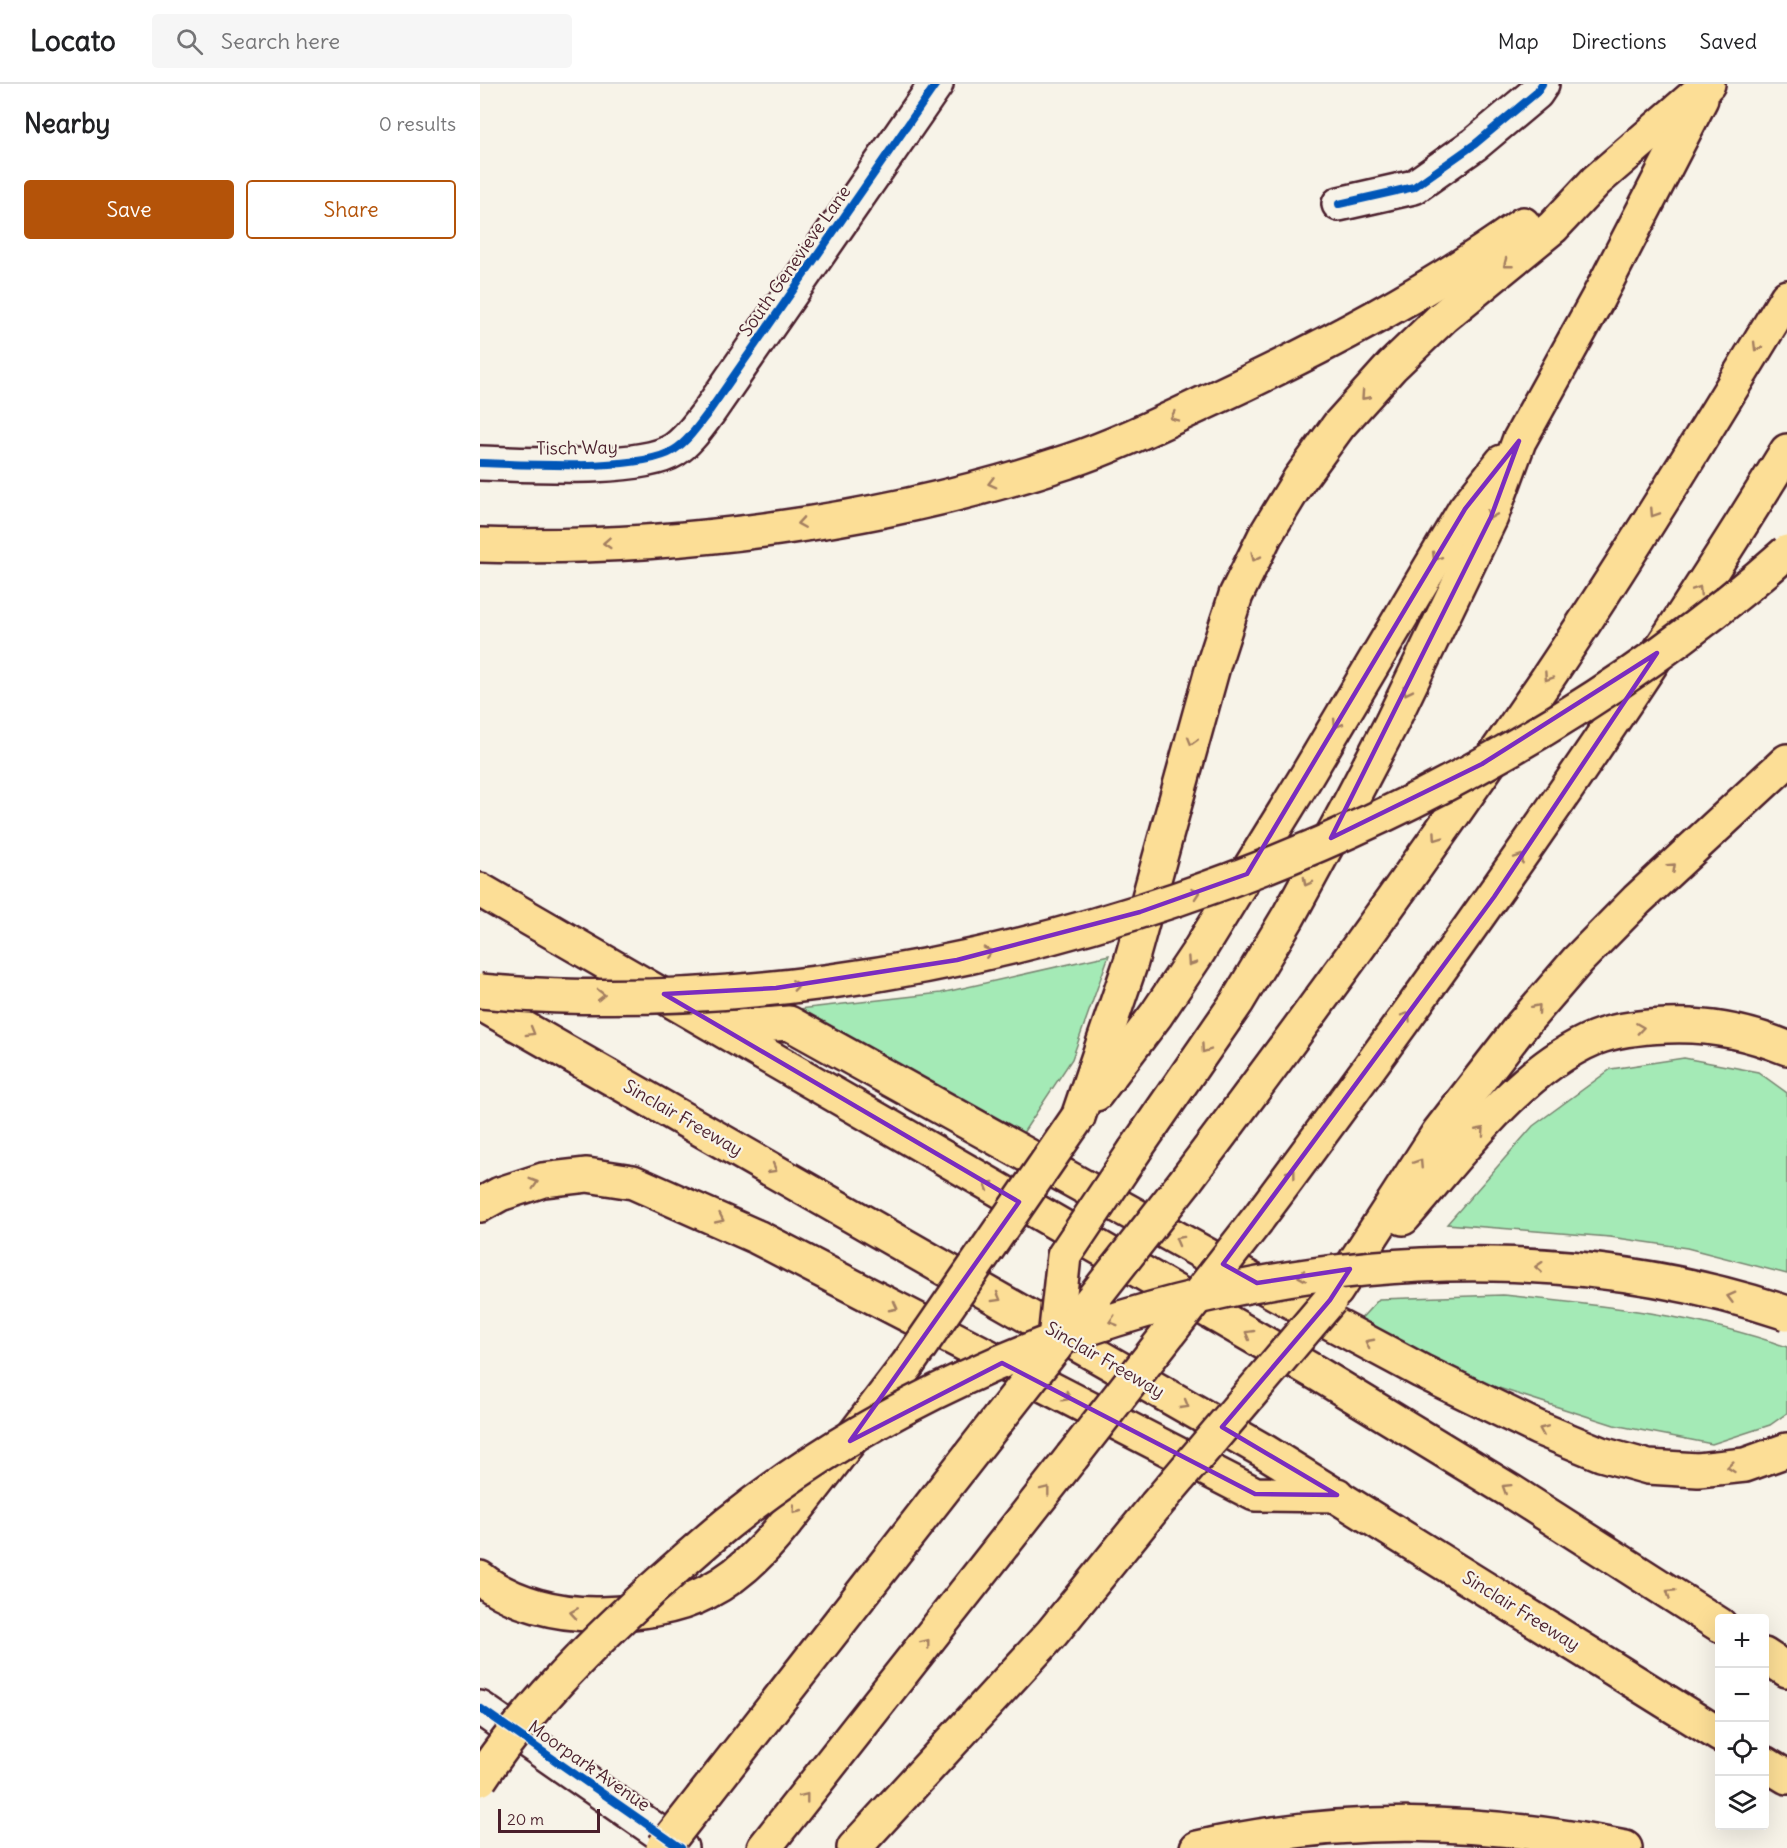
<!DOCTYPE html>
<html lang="en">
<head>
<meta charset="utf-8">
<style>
	:root { --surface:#fff; --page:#f6f6f6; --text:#202124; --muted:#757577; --line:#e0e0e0; --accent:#b45309 }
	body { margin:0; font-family:Delius,sans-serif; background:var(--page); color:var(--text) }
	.controls { position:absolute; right:18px; bottom:18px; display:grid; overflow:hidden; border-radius:6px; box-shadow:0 6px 24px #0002 }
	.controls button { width:54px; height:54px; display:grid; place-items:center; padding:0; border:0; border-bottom:2px solid var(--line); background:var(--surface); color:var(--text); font:30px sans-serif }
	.scale { position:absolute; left:18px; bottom:15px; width:102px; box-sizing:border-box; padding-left:6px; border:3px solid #4a1f2b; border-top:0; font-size:16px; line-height:21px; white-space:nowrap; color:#4a1f2b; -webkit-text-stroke:4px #f7f3e8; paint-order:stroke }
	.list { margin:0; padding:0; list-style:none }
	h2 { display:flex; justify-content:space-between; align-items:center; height:78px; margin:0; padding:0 24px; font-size:26px }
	h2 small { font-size:20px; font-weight:400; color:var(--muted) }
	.actions { display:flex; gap:12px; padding:18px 24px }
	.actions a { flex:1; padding:14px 0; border:2px solid var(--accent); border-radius:6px; text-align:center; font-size:21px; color:var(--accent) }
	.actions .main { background:var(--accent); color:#fff }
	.icon { flex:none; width:33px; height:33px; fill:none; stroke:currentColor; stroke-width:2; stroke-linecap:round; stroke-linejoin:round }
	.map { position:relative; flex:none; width:1307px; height:1764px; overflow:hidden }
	header { display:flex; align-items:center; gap:36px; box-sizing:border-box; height:84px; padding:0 30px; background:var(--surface); border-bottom:2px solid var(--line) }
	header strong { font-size:28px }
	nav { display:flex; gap:33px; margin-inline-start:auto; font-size:21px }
	.search { width:420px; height:54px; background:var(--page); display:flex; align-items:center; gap:15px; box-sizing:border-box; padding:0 21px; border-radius:6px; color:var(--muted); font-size:22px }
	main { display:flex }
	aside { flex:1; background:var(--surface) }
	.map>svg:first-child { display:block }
	.green { fill:#a4eab6; stroke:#778470; stroke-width:1.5 }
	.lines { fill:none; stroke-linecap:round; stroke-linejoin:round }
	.minor-casing { stroke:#4a1f2b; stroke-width:38 }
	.secondary-casing { stroke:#4a1f2b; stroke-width:38 }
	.motorway-casing { stroke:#4a1f2b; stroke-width:38 }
	.minor { stroke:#f7f3e8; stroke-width:33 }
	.secondary { stroke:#f7f3e8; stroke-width:33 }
	.motorway { stroke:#fcde96; stroke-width:33 }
	.motorway-bridge-casing { stroke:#4a1f2b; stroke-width:38; stroke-linecap:butt }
	.motorway-bridge { stroke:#fcde96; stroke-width:33 }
	.cycleway-casing { stroke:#f7f3e8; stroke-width:11 }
	.cycleway { stroke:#0057b8; stroke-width:8 }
	.oneway { stroke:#a37e60 }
	.marked { fill:none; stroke:#7b2cbf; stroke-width:4.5; stroke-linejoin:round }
	.labels { text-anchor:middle; stroke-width:4.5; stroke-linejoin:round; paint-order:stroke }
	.street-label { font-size:18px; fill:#4a1f2b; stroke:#f7f3e8 }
</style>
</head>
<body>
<header>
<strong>Locato</strong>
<div class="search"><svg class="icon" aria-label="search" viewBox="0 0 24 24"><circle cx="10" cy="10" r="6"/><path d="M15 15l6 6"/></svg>Search here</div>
<nav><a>Map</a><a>Directions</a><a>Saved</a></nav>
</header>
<main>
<aside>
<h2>Nearby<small>0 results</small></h2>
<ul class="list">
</ul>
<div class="actions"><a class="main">Save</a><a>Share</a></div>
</aside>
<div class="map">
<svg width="1307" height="1764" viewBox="0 0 1307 1764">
	<rect width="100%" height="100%" fill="#f7f3e8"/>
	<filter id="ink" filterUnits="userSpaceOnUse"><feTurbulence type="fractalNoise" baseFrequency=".0167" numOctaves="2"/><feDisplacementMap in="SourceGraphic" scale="12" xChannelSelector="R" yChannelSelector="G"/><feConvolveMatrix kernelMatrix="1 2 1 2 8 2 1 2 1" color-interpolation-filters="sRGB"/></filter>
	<g filter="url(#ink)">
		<g class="green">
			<polygon points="629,871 592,975 541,1052 319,925 461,909"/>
			<polygon points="1204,974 1278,988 1307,1009 1307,1190 1207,1164 1130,1153 967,1140 1053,1042 1131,985"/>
			<path d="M1023,1211C1120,1221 1214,1230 1307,1263V1329L1290,1341L1232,1360L1134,1341L1000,1298L875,1241L899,1215Z"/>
		</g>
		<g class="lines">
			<g class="minor-casing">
				<g id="minor">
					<polyline points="859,120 934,103 995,60 1056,9 1062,0"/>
					<path d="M0,379C43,380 159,388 194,366C208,357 218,342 228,329L456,0"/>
				</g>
			</g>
			<g class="secondary-casing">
				<polyline id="secondary" points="0,1624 201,1764"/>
			</g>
			<g class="motorway-casing">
				<g id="motorway">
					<path d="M0,461C190,467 408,438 589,377C640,360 689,335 737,313C844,263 947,209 1043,140"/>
					<polyline points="0,806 838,1290 1032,1408 1240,1541"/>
					<polyline points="0,919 784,1367 1240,1651"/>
					<polyline points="243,944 309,939 799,1211 941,1287 1058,1344 1121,1370 1168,1383 1218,1386 1265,1381 1307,1366"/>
					<polyline points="616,1010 676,931 717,870 826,693 985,425 1022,378"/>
					<polyline points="598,1033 651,878 734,579 756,511 785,452 819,396 859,341 912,282 963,233 1073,143 1116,97 1228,0"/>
					<polyline points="655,1066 757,918 808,833 865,728 911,640 1011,433 1039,357 1118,214 1221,15"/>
					<path d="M706,1096C830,932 951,765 1067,595C1151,470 1229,341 1307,213"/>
					<polyline points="0,1121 20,1110 63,1096 107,1091 153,1098 277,1153 775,1410 857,1411"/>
					<path d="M923,1134C977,1073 1038,986 1115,954C1137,945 1163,943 1187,942C1229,940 1268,948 1307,964"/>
					<path d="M777,1136C963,886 1144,632 1307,367"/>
					<polyline points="856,1207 959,1048 1042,941 1098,876 1157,816 1307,677"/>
					<path d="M0,1494C32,1520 80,1531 120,1530C156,1529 195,1525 227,1508C277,1483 311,1432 345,1389C373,1353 400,1316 428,1280"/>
					<polyline points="1284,1571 1307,1586"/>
					<polyline points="1284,1679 1307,1693"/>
					<polyline points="223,1713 520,1333"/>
					<polyline points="284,1764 592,1373"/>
					<polyline points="374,1764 572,1549 676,1421"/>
					<path d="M717,1764C865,1731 996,1734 1145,1764"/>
				</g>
			</g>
			<use href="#minor" class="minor"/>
			<use href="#secondary" class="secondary"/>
			<use href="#motorway" class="motorway"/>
			<g class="motorway-bridge-casing">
				<g id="motorway-bridge">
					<path d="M0,907C454,947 966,769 1307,468"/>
					<polyline points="574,1264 584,1172 655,1066"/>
					<polyline points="428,1280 598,1033"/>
					<polyline points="520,1333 706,1096"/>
					<polyline points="592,1373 777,1136"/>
					<polyline points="676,1421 850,1216"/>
					<path d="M0,1695C46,1626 108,1564 169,1508C195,1485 221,1461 248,1439C532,1212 958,1112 1307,1229"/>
					<polyline points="183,1764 223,1713"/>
				</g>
			</g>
			<use href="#motorway-bridge" class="motorway-bridge"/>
			<g class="cycleway-casing">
				<g id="cycleway">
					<polyline points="859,120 934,103 995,60 1056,9 1062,0"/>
					<path d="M0,379C43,380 159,388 194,366C208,357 218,342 228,329L456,0"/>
					<polyline points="0,1624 201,1764"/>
				</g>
			</g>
			<use href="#cycleway" class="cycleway"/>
		</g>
		<defs><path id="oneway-chevron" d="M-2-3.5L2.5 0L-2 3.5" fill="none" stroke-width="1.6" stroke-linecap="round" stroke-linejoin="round" transform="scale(1.5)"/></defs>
		<g class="oneway">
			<use href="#oneway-chevron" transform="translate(1027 180) rotate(142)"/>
			<use href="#oneway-chevron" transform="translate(1277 263) rotate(121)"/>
			<use href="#oneway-chevron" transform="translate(885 312) rotate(132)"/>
			<use href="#oneway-chevron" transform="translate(694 333) rotate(155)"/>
			<use href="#oneway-chevron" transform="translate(512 399) rotate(165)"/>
			<use href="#oneway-chevron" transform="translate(1174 429) rotate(123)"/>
			<use href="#oneway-chevron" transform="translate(1011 431) rotate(113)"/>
			<use href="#oneway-chevron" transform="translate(321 439) rotate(171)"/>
			<use href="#oneway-chevron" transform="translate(127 459) rotate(176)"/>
			<use href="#oneway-chevron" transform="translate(775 473) rotate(116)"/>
			<use href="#oneway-chevron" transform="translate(956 473) rotate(121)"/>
			<use href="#oneway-chevron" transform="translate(1218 506) rotate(-57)"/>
			<use href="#oneway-chevron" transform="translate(1068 593) rotate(124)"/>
			<use href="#oneway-chevron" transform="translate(927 607) rotate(116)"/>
			<use href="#oneway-chevron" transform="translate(857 640) rotate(121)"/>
			<use href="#oneway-chevron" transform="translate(712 657) rotate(106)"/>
			<use href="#oneway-chevron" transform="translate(957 753) rotate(125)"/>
			<use href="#oneway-chevron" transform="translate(1040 774) rotate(-56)"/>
			<use href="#oneway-chevron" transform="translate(1192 783) rotate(-43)"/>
			<use href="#oneway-chevron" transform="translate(827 798) rotate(118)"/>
			<use href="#oneway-chevron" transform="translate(716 809) rotate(-19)"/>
			<use href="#oneway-chevron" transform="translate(508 868) rotate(-13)"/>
			<use href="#oneway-chevron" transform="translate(711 878) rotate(124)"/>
			<use href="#oneway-chevron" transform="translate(316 901) rotate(-8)"/>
			<use href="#oneway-chevron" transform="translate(121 911) rotate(-1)"/>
			<use href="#oneway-chevron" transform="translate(1057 924) rotate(-49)"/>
			<use href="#oneway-chevron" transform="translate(927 932) rotate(-54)"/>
			<use href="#oneway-chevron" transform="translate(1160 944) rotate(-8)"/>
			<use href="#oneway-chevron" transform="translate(51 948) rotate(30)"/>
			<use href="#oneway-chevron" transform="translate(725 965) rotate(125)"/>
			<use href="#oneway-chevron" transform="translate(1001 1047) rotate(-48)"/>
			<use href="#oneway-chevron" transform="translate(939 1079) rotate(-57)"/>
			<use href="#oneway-chevron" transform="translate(293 1085) rotate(30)"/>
			<use href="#oneway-chevron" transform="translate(812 1089) rotate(-53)"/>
			<use href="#oneway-chevron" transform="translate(54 1099) rotate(-17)"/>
			<use href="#oneway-chevron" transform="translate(508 1101) rotate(-150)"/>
			<use href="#oneway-chevron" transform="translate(240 1135) rotate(25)"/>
			<use href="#oneway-chevron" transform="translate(699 1156) rotate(-151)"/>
			<use href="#oneway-chevron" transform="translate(1059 1183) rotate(-176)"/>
			<use href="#oneway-chevron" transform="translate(822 1192) rotate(171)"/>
			<use href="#oneway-chevron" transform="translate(1251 1213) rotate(-165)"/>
			<use href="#oneway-chevron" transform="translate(517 1214) rotate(30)"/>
			<use href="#oneway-chevron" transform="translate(414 1223) rotate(28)"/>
			<use href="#oneway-chevron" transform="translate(633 1237) rotate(163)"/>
			<use href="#oneway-chevron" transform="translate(769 1250) rotate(-150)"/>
			<use href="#oneway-chevron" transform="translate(889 1259) rotate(-152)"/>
			<use href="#oneway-chevron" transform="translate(587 1313) rotate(27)"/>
			<use href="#oneway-chevron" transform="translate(705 1321) rotate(30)"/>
			<use href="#oneway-chevron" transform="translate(1063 1346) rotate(-157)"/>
			<use href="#oneway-chevron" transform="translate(1251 1383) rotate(174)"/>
			<use href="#oneway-chevron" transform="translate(1026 1404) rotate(-148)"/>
			<use href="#oneway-chevron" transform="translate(566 1406) rotate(-52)"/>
			<use href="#oneway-chevron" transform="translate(316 1426) rotate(129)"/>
			<use href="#oneway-chevron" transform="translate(1190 1509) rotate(-147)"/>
			<use href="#oneway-chevron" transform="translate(94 1529) rotate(-171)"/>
			<use href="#oneway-chevron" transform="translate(446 1559) rotate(-52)"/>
			<use href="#oneway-chevron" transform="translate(325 1713) rotate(-52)"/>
		</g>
	</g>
	<path class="marked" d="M1039,357L1011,433L851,754L1002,680L1177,569L1014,813L743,1180L777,1199L870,1185L850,1216L742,1343L857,1411L775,1410L522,1279L370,1357L539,1118L184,910L296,904L477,876L660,828L767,790L985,425Z"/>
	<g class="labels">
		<g class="street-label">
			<text transform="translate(315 177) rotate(-55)" y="6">South Genevieve Lane</text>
			<text transform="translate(97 364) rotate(-1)" y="6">Tisch Way</text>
			<text transform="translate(203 1034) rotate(30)" y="6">Sinclair Freeway</text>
			<text transform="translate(625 1276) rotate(30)" y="6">Sinclair Freeway</text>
			<text transform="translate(1041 1527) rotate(32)" y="6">Sinclair Freeway</text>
			<text transform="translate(109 1682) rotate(35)" y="6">Moorpark Avenue</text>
		</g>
	</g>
</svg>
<div class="controls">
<button>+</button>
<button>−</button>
<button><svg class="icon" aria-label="locate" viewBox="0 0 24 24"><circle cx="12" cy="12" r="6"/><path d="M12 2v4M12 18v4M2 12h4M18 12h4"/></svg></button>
<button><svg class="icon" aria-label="layers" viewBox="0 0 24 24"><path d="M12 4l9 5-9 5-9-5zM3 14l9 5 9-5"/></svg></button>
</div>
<div class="scale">20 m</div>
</div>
</main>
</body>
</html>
